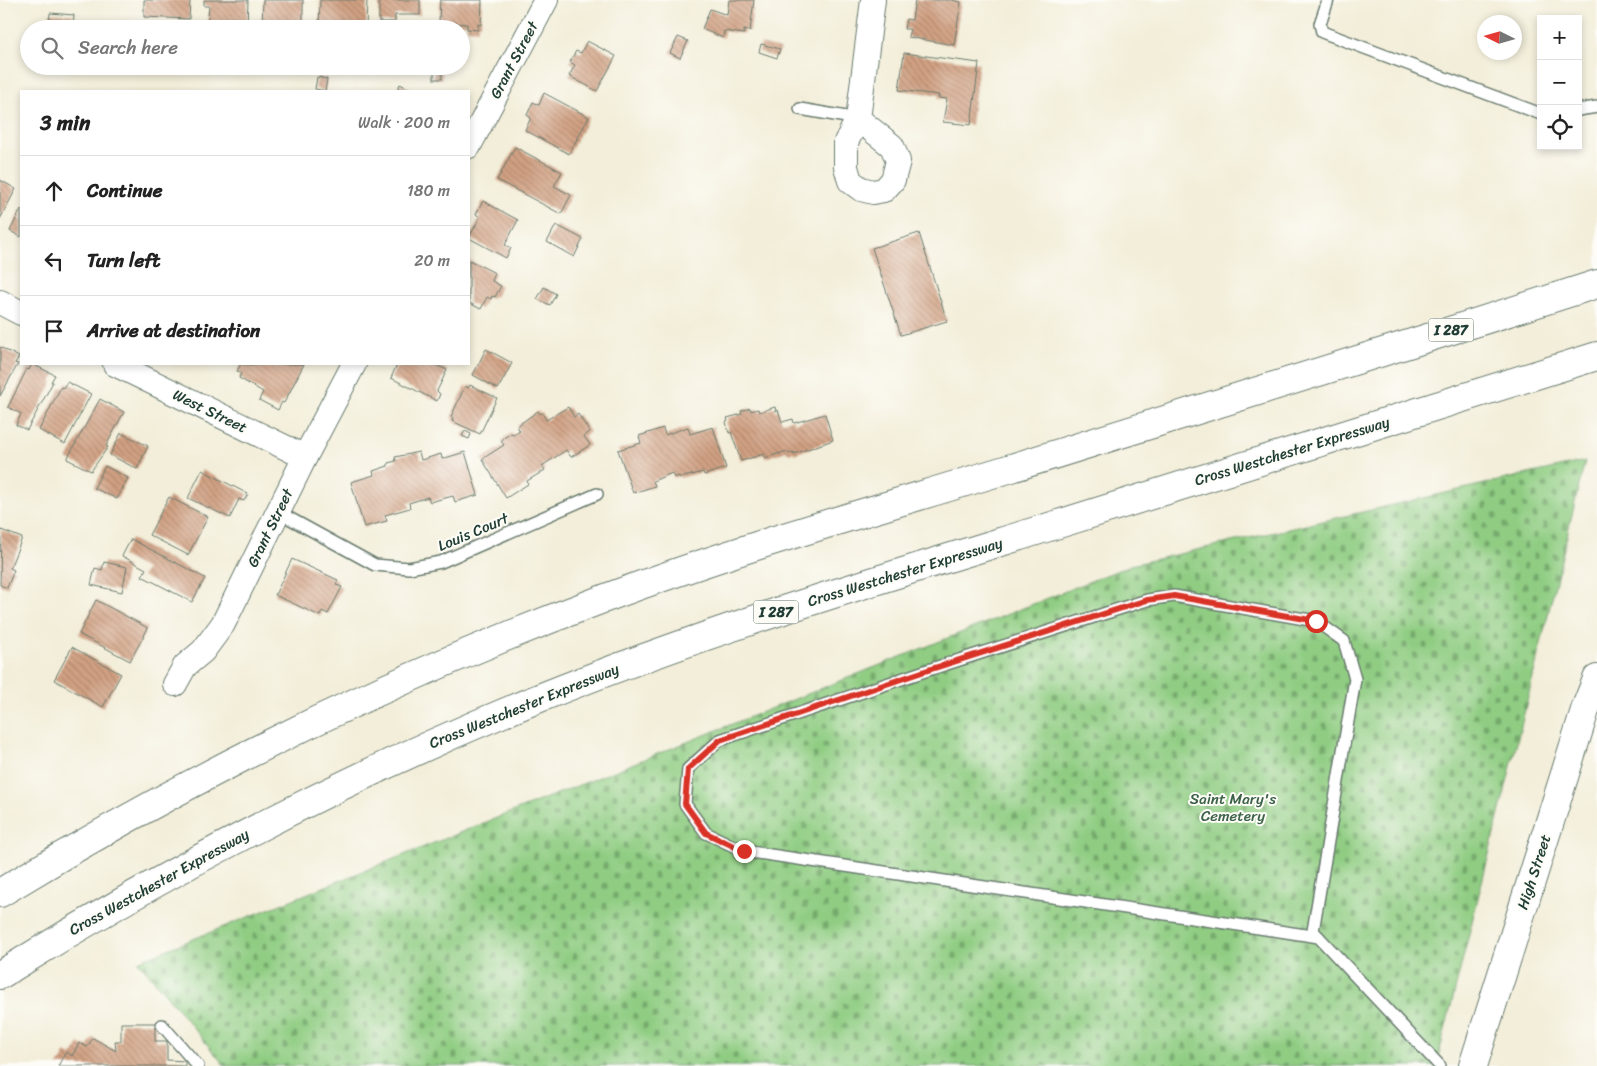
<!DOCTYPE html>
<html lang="en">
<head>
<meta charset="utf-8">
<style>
	:root { --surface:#fff; --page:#f6f6f6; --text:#222; --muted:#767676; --line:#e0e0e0 }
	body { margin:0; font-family:Sriracha,sans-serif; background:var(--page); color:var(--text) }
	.controls { position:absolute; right:15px; top:15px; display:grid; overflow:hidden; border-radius:0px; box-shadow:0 2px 8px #0003 }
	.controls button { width:45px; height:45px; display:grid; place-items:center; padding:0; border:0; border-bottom:1px solid var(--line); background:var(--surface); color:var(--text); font:25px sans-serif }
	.compass { position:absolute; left:1477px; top:15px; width:45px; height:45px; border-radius:50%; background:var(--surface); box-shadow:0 2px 8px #0003; rotate:275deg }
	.stop { position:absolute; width:15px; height:15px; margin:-11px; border:4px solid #d93025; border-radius:50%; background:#fff }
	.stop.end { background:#d93025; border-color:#fff; box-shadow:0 1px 5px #0008 }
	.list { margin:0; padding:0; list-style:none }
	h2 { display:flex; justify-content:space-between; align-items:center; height:65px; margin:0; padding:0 20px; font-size:21px }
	h2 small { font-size:16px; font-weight:400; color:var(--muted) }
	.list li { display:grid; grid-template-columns:32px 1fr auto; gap:15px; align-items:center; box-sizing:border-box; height:70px; padding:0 20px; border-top:1px solid var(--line) }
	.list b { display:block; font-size:19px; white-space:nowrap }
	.list em { font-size:16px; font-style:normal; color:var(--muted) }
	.icon { flex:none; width:28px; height:28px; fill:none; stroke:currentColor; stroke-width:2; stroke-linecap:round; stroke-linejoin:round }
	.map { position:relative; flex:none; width:1597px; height:1066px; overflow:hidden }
	.search { position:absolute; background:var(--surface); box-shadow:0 2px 8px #0003; left:20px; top:20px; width:450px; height:55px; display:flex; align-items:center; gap:12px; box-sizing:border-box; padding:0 18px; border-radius:28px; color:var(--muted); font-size:19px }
	.panel { position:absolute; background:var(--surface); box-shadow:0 2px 8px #0003; left:20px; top:90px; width:450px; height:275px; border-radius:0px }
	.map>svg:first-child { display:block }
	.cemetery { fill:url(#cemetery-stones); stroke:#58855c }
	.building { fill:url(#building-back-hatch) }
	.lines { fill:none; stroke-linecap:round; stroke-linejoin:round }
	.lane-casing { stroke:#697b6e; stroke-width:14 }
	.street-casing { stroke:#697b6e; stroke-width:26 }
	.secondary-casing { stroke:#697b6e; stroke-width:30 }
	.highway-casing { stroke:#697b6e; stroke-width:30 }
	.lane { stroke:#fff; stroke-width:11 }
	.street { stroke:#fff; stroke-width:24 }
	.secondary { stroke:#fff; stroke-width:28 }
	.highway { stroke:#fff; stroke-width:28 }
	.route { stroke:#d93025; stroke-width:6 }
	.labels { text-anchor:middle; stroke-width:4; stroke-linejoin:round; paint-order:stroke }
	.shield { fill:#fdfcf7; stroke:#62766e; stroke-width:1 }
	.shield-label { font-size:14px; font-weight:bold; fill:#1f3d34 }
	.street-label { font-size:15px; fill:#1f3d34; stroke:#fdfcf7 }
	.park-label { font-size:15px; fill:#3b6148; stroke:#fdfcf7 }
</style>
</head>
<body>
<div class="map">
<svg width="1597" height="1066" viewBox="0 0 1597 1066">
	<defs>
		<pattern id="cemetery-stones" width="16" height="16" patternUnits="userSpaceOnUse" patternTransform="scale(1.25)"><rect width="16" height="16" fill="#90cd83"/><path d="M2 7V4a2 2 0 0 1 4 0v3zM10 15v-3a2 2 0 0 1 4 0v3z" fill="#75a86c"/></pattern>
		<pattern id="building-back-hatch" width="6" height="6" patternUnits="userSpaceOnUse" patternTransform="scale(1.25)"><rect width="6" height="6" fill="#d2a183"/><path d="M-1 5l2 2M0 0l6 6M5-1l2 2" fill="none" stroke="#aa846c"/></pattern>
	</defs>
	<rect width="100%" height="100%" fill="#fdfcf7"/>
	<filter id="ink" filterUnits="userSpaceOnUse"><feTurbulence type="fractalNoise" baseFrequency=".02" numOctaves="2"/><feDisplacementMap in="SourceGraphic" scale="10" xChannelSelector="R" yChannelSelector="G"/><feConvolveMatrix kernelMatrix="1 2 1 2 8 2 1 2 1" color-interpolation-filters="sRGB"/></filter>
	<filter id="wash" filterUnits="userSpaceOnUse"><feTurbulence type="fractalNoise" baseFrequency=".0096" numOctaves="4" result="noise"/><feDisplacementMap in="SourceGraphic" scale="20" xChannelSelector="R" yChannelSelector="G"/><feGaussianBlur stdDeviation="1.12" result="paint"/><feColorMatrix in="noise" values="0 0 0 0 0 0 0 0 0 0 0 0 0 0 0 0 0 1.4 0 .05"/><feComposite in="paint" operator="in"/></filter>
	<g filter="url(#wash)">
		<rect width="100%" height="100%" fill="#f3eed9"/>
		<polygon class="cemetery" points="1585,461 1523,718 1436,1066 225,1066 138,961 1131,565"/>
		<g id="blocks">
			<g class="building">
				<polygon points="144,0 190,0 189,19 144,17"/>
				<polygon points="204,0 248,0 247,29 207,29 209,6 204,6"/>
				<polygon points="263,0 303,0 303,29 262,25"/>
				<polygon points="320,0 367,0 366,29 319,28"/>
				<polygon points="379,0 420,0 420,15 395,15 395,22 379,22"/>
				<polygon points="440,0 482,0 481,25 478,24 478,30 467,29 467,24 439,22"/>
				<polygon points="729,0 754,0 750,31 744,30 744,34 724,31 723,38 702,29 710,9 727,15"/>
				<polygon points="915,0 951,0 961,2 954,45 908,37 910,29 904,29 906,19 912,20"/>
				<polygon points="50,13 74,15 73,29 49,29"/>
				<polygon points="678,37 688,41 680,58 670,53"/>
				<polygon points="587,41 616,56 597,91 569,76 575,65 570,62 576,51 581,53"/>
				<polygon points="761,44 780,49 777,58 759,52"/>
				<polygon points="904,53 979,63 971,125 943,122 947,99 938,98 939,95 899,90"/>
				<rect x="434" y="67" width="8" height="12"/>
				<polygon points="317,77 327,79 325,91 315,89"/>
				<polygon points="400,84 414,91 397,91"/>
				<polygon points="544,93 589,117 569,154 525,130 531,118 527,115 533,102 539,105"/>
				<polygon points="515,147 562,172 554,186 571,195 561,214 497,180"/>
				<polygon points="0,180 16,189 0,219"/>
				<polygon points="483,201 518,220 505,245 511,248 506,258 469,238 480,217 476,214"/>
				<polygon points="21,209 21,237 10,231"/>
				<polygon points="556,225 583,239 574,257 547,242"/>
				<polygon points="919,233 947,321 901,335 872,248"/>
				<polygon points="469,260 495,273 492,281 501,286 495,297 492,296 491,299 487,297 481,309 469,303"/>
				<polygon points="544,287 556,294 550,305 537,299"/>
				<polygon points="0,347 19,357 15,363 18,364 0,396"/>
				<polygon points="486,349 512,363 498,389 473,375"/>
				<polygon points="32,364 55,375 51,382 53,382 27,430 16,425 21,414 8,407 27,369 29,370"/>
				<polygon points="241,364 252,365 253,364 304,364 284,403 282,402 278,410 259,400 263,392 239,378 241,373 237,371"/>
				<polygon points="397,364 434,364 447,370 437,391 440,394 437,401 391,378"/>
				<polygon points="67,382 91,394 65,444 39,430 61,387 63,388"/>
				<polygon points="470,385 497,398 480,434 452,421 453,418 451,417 465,386 468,388"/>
				<polygon points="100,399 124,412 106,446 108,447 91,471 67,459"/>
				<polygon points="568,407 574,417 578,414 590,432 584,436 590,445 571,457 566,450 542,466 545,470 527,481 528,484 506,498 482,459 504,445 501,441 505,437 512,433 513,435 520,431 517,426 538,411 540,414 542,413 546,420"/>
				<polygon points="775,407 776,411 778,410 782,422 793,419 794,423 825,414 833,440 794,454 794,452 789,454 787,451 765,458 764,454 741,461 731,432 729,433 726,422 728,421 727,418 742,414 741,411 750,408 751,411 758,409 759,412"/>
				<polygon points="688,427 690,434 713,427 726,468 704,475 703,472 680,478 679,476 674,478 672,473 653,481 655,486 633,493 618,450 641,443 639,436 663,428 665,435"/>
				<polygon points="465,431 471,434 469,439 462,436"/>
				<polygon points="121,433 148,446 137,469 110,455"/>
				<polygon points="419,452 421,460 441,454 442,459 465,452 478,495 455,502 453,496 430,502 428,497 409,503 410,508 385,515 387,521 364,527 351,482 374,475 373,471 388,466 388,463 396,461 395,457"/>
				<polygon points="105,466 128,478 117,499 94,488"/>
				<polygon points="202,470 248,494 244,501 239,499 230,518 188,498"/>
				<polygon points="169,497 208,517 188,555 149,535"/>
				<polygon points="1,530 22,538 10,568 14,570 7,588 0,585"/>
				<polygon points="131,539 205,578 192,602 142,576 146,569 122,556"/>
				<polygon points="292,559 338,580 336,585 342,587 328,614 322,611 320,616 275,595"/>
				<polygon points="104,562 127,567 122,592 91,585 95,568 102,570"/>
				<polygon points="96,600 148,628 130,661 79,634"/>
				<polygon points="72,647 121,674 103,707 54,680"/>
				<polygon points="121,1023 155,1023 155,1041 167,1041 167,1060 185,1061 185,1066 58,1066 66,1052 72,1056 79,1043 87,1047 93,1038 116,1051 115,1041 121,1041"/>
			</g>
		</g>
	</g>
	<g filter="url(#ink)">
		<use href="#blocks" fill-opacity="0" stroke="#697b6e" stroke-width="1"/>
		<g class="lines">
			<g class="lane-casing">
				<g id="lane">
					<polyline points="1328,0 1320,24 1322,32 1541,114"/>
					<polyline points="800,109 858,119"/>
					<polyline points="1578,110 1597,107"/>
					<polyline points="278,512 375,565 409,568 441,562 597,494"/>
					<polyline points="1319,937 744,851 706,833 685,804 688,769 720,740 925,671 1147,600 1174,596 1316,621 1344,641 1355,679 1313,931 1440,1066"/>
					<polyline points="162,1025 198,1066"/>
				</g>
			</g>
			<g class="street-casing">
				<g id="street">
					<polyline points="858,119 892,146 898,161 893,180 884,190 873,192 861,189 850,181 846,167 846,142 858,119 873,0"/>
					<polyline points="469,146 546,0"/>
					<polyline points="0,302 21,313"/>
					<polyline points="115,364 305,457"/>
					<polyline points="175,684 185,666 203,651 223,624 305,457 354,364"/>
				</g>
			</g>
			<g class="secondary-casing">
				<polyline id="secondary" points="1473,1066 1586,707 1597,679"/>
			</g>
			<g class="highway-casing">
				<g id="highway">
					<path d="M0,893C191,776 393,677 603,599C735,549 871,511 1005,470C1203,409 1400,347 1597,284"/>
					<path d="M0,975C171,868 350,775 537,699C695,635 857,586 1020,536C1212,476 1405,416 1597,356"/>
				</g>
			</g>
			<use href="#lane" class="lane"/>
			<use href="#street" class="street"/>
			<use href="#secondary" class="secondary"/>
			<use href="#highway" class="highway"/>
		</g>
	</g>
	<g class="lines" filter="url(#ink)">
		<polyline class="route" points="744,851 706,833 685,804 688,769 720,740 925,671 1147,600 1174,596 1316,621"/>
	</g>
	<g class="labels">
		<g class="shield">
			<rect x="1428.5" y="318.5" width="45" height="23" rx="4"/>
			<rect x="753.5" y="600.5" width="45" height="23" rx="4"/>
		</g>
		<g class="shield-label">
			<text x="1451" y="335">I 287</text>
			<text x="776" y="617">I 287</text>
		</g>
		<g class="street-label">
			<text transform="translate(514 60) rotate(-62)" y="5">Grant Street</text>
			<text transform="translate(210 411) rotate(26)" y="5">West Street</text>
			<text transform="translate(1292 451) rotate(-17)" y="5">Cross Westchester Expressway</text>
			<text transform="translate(270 528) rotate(-64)" y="5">Grant Street</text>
			<text transform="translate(473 532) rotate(-23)" y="5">Louis Court</text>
			<text transform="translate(905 572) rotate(-17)" y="5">Cross Westchester Expressway</text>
			<text transform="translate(524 706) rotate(-22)" y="5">Cross Westchester Expressway</text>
			<text transform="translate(1534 872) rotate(-72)" y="5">High Street</text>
			<text transform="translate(159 882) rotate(-29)" y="5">Cross Westchester Expressway</text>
		</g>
		<g class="park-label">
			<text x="1233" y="804">Saint Mary's<tspan x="1233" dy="17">Cemetery</tspan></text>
		</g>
	</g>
</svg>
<div class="controls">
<button>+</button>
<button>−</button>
<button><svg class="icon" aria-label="locate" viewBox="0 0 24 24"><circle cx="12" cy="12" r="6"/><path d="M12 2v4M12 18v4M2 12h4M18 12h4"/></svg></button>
</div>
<svg class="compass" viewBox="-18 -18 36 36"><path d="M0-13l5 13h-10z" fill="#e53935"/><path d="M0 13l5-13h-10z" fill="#767676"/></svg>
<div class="stop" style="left:1316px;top:621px"></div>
<div class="stop end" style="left:744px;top:851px"></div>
<div class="search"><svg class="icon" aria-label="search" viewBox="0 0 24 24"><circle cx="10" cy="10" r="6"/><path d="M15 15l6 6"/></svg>Search here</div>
<section class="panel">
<h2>3 min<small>Walk · 200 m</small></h2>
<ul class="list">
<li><svg class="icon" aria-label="ahead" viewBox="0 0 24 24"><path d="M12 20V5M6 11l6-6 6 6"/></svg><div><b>Continue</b></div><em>180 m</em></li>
<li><svg class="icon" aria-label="left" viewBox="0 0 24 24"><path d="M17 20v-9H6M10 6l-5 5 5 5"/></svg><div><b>Turn left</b></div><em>20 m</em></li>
<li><svg class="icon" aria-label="arrive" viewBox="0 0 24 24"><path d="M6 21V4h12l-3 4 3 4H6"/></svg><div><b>Arrive at destination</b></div></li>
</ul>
</section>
</div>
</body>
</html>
